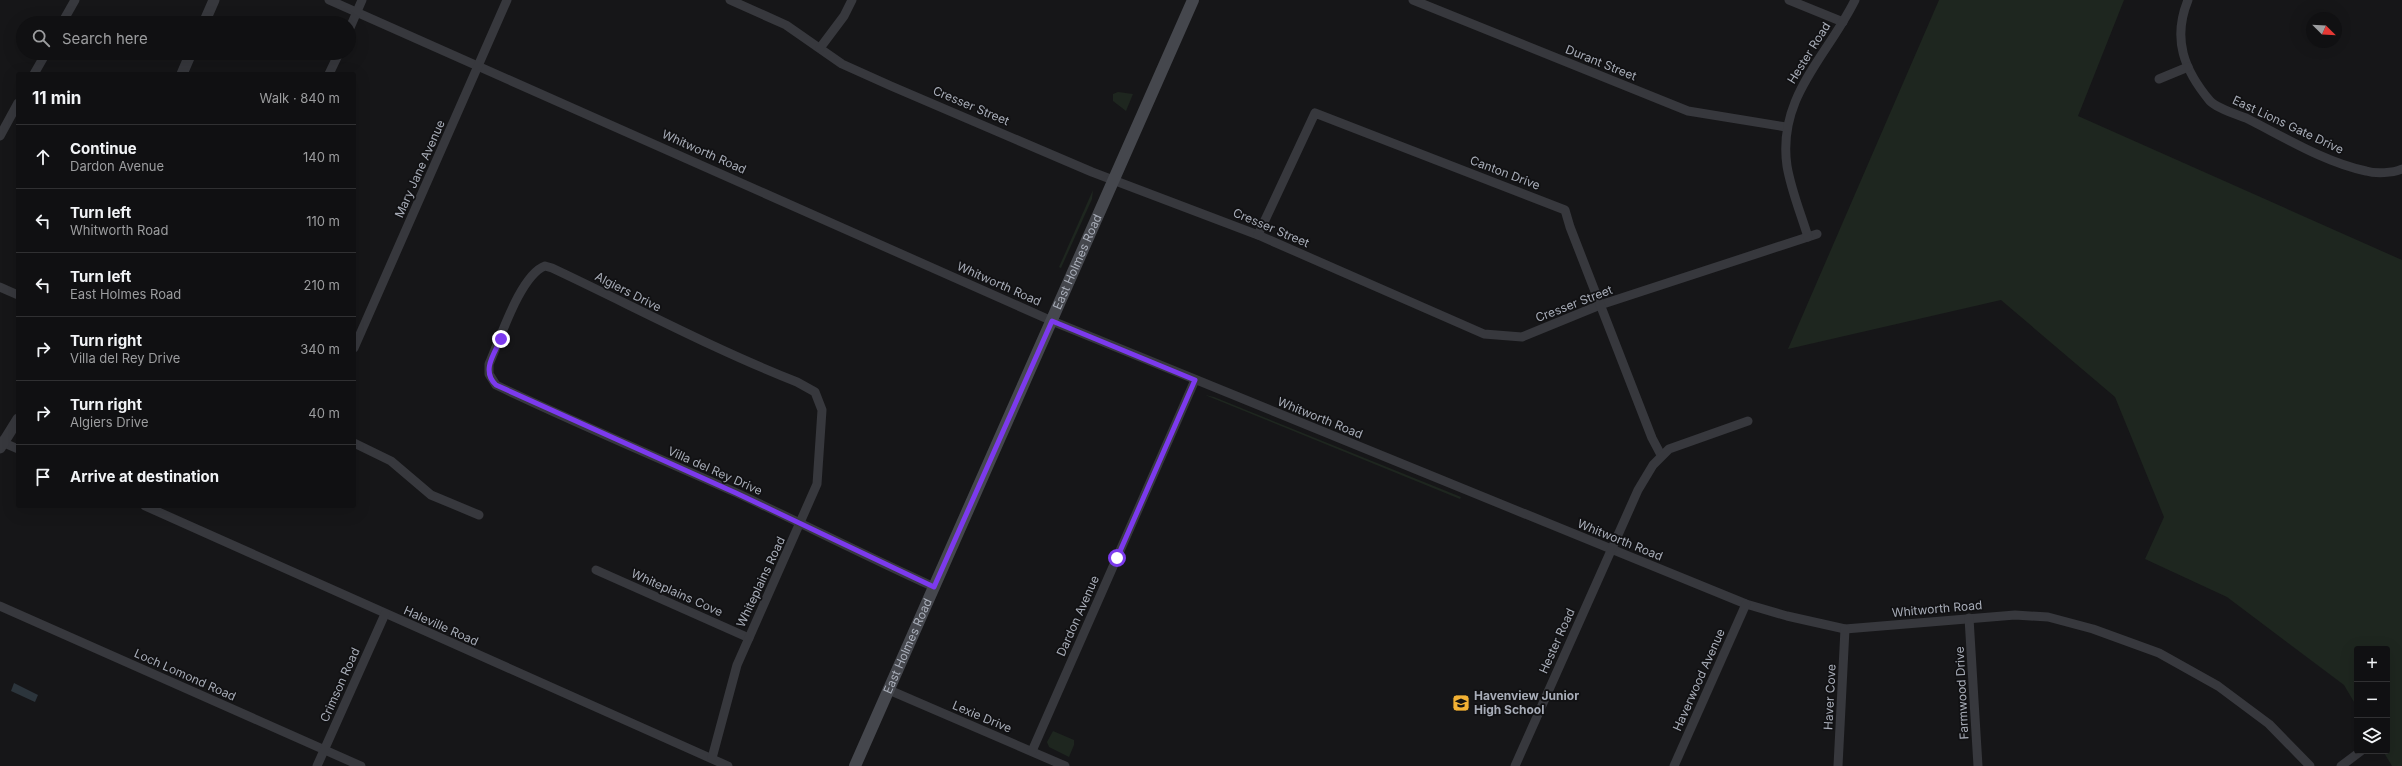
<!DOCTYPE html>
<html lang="en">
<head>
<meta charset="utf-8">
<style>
	:root { --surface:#101012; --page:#1e1e20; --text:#f1f3f6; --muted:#9c9d9f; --line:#303032 }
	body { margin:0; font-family:Inter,sans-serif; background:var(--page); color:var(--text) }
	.controls { position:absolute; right:12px; bottom:12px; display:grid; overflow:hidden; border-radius:4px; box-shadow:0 4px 16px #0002 }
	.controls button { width:36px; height:36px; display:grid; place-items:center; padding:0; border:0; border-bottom:1px solid var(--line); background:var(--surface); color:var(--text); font:20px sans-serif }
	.compass { position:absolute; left:2306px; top:12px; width:36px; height:36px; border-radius:50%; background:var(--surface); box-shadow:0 4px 16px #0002; rotate:114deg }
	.stop { position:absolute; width:12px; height:12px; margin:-9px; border:3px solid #7c3aed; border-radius:50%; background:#fff }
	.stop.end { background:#7c3aed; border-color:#fff; box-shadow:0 1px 4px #0008 }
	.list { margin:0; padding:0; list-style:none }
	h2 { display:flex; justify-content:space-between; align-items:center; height:52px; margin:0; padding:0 16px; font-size:17px }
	h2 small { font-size:13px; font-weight:400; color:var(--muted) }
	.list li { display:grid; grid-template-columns:26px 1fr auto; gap:12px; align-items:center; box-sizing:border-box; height:64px; padding:0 16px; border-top:1px solid var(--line) }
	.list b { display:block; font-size:15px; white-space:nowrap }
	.list p { margin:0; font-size:13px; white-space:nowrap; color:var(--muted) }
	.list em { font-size:13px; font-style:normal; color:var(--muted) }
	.icon { flex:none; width:22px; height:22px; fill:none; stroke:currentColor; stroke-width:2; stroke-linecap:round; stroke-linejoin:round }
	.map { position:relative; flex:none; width:2402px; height:766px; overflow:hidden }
	.search { position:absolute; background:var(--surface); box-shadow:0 4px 16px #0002; left:16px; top:16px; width:340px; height:44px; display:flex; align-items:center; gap:10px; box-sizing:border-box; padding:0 14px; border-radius:22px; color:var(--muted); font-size:15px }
	.panel { position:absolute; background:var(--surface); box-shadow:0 4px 16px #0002; left:16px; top:72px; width:340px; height:436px; border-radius:4px }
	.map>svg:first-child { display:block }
	.green { fill:#1e261f }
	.water { fill:#2c353c }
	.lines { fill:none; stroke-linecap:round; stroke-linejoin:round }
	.minor { stroke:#37383d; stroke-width:9 }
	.tertiary { stroke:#37383d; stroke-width:11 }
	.secondary { stroke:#45474d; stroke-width:12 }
	.route { stroke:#7c3aed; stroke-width:5 }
	.labels { text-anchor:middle; stroke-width:3.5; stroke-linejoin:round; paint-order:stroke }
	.street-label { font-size:12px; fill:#a8adb8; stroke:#111113 }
	.poi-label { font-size:12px; font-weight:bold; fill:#a8adb8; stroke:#111113; text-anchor:start }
</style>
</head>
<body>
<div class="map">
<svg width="2402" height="766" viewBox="0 0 2402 766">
	<rect width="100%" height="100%" fill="#161618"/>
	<g class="green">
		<polygon points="1939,0 2124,0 2078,116 2402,260 2402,766 2392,766 2383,751 2387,751 2387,649 2357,649 2357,707 2344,685 2227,597 2145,559 2164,517 2115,397 2001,300 1788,349"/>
		<polygon points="1118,92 1133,94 1126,111 1113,101 1113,94"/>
		<polygon points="1093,190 1092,199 1061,268 1059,267"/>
		<polygon points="1205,395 1214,397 1461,497 1460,499"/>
		<polygon points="1053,731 1074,740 1074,745 1069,757 1049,747 1047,742"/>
	</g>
	<polygon class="water" points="14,683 38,695 35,702 11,691"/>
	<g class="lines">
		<g class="minor">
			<polyline points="329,0 1052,321 1746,604 1787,616 1845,629 2015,615 2048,617 2093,629 2159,653 2218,686 2269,724 2310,766"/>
			<polyline points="730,0 786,25 842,64 891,86 1092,172 1258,235 1484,334 1522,337 1600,305 1817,234"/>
			<polyline points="1413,0 1688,111 1786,127"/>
			<polyline points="1789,0 1843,22"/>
			<path d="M2188,0C2172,39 2184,70 2210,101C2218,109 2236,114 2246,118C2284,137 2324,162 2366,171C2376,174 2393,173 2402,169"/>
			<polyline points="62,23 75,0"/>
			<polyline points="349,30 362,0"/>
			<polyline points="820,48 844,16 852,0"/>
			<polyline points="34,74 46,53"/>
			<polyline points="329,74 339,53"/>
			<polyline points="2159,79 2188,67"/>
			<polyline points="0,136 18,103"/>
			<polyline points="1258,235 1315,113 1565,210 1570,227 1652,438 1661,455"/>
			<path d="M1808,237C1801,214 1791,190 1787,166C1777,97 1827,57 1855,0"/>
			<polyline points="0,287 18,295"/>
			<polyline points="354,348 507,0"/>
			<polyline points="0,441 18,449"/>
			<polyline points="354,443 391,461 431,495 479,515"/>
			<polyline points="145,506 728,766"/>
			<polyline points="596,570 749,638"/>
			<polyline points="0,606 361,766"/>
			<polyline points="1969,618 1978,766"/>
			<polyline points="889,690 1065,766"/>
			<polyline points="1032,751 1195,380"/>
			<path d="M712,758L737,665L817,484L822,410L815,392L797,382C713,349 633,306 552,268L545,266C520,275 500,340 489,364V374L496,385C575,423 657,457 737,493C803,524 868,557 934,587"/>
			<polyline points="317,766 385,614"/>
			<polyline points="1515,766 1638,490 1653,465 1669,449 1748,421"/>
			<polyline points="1674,766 1746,604"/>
			<polyline points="1838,766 1845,629"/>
			<polyline points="2341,766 2361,751"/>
		</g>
		<g class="tertiary">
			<polyline points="204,23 214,0"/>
			<polyline points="182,74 191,53"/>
			<polyline points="0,448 18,419"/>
		</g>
		<path class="secondary" id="s1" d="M855,766L1193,0"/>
	</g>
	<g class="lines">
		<path class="route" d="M501,339C494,354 481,371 496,385L736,493L934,587L1052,321L1195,380L1117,558"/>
	</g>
	<defs>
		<g id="school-square" transform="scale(0.9)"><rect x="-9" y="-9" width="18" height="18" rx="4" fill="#f2b134" stroke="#111113"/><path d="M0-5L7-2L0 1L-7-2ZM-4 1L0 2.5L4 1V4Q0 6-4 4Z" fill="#111"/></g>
	</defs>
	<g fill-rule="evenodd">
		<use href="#school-square" x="1461" y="703"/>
	</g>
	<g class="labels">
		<g class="street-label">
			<text transform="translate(1809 53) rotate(-58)" y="4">Hester Road</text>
			<text transform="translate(1601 63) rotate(22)" y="4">Durant Street</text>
			<text transform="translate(971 106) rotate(23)" y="4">Cresser Street</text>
			<text transform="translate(2288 125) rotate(25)" y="4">East Lions Gate Drive</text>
			<text transform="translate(704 152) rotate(24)" y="4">Whitworth Road</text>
			<text transform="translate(420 169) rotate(-66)" y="4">Mary Jane Avenue</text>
			<text transform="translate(1505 173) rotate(21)" y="4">Canton Drive</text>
			<text transform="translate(1271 228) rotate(23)" y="4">Cresser Street</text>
			<text dy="4" stroke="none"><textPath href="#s1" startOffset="551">East Holmes Road</textPath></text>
			<text transform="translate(999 284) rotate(24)" y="4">Whitworth Road</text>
			<text transform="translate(628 292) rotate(27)" y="4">Algiers Drive</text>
			<text transform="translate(1574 304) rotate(-21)" y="4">Cresser Street</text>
			<text transform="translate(1320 418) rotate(22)" y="4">Whitworth Road</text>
			<text transform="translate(715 471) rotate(24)" y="4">Villa del Rey Drive</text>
			<text transform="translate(1620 540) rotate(22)" y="4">Whitworth Road</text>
			<text transform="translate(761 582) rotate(-65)" y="4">Whiteplains Road</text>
			<text transform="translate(677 593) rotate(24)" y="4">Whiteplains Cove</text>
			<text transform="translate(1937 609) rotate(-5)" y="4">Whitworth Road</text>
			<text transform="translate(1078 616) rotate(-66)" y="4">Dardon Avenue</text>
			<text transform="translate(441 626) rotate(24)" y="4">Haleville Road</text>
			<text transform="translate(1557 641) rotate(-66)" y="4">Hester Road</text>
			<text dy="4" stroke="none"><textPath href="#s1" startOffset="131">East Holmes Road</textPath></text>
			<text transform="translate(185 675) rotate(24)" y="4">Loch Lomond Road</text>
			<text transform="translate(1699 680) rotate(-66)" y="4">Haverwood Avenue</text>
			<text transform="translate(340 685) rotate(-66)" y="4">Crimson Road</text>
			<text transform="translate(1962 693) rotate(-93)" y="4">Farmwood Drive</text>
			<text transform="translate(1830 697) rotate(-87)" y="4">Haver Cove</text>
			<text transform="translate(982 717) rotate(23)" y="4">Lexie Drive</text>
		</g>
		<g class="poi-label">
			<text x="1474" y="700">Havenview Junior<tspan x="1474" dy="14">High School</tspan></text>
		</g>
	</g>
</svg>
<div class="controls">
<button>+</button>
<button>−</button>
<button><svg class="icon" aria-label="layers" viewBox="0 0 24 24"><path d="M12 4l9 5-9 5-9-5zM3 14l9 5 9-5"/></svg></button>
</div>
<svg class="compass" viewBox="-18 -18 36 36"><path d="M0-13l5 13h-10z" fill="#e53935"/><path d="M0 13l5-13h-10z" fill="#9c9d9f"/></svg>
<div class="stop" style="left:1117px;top:558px"></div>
<div class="stop end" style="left:501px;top:339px"></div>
<div class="search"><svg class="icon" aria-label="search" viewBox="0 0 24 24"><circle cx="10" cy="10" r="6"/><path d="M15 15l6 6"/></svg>Search here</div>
<section class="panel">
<h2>11 min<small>Walk · 840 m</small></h2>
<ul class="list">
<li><svg class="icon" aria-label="ahead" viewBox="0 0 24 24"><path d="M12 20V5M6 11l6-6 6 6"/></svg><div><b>Continue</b><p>Dardon Avenue</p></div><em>140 m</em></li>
<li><svg class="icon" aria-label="left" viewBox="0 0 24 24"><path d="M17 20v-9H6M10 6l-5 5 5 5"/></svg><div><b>Turn left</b><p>Whitworth Road</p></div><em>110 m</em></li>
<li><svg class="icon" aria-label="left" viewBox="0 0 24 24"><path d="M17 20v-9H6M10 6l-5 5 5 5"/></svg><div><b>Turn left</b><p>East Holmes Road</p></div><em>210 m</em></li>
<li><svg class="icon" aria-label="right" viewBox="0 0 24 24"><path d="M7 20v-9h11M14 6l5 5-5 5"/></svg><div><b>Turn right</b><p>Villa del Rey Drive</p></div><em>340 m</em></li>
<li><svg class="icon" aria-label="right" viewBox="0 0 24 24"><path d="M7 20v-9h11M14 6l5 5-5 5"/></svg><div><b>Turn right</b><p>Algiers Drive</p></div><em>40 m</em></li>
<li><svg class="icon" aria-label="arrive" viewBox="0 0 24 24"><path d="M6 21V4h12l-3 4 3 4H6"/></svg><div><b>Arrive at destination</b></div></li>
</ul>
</section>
</div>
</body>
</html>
